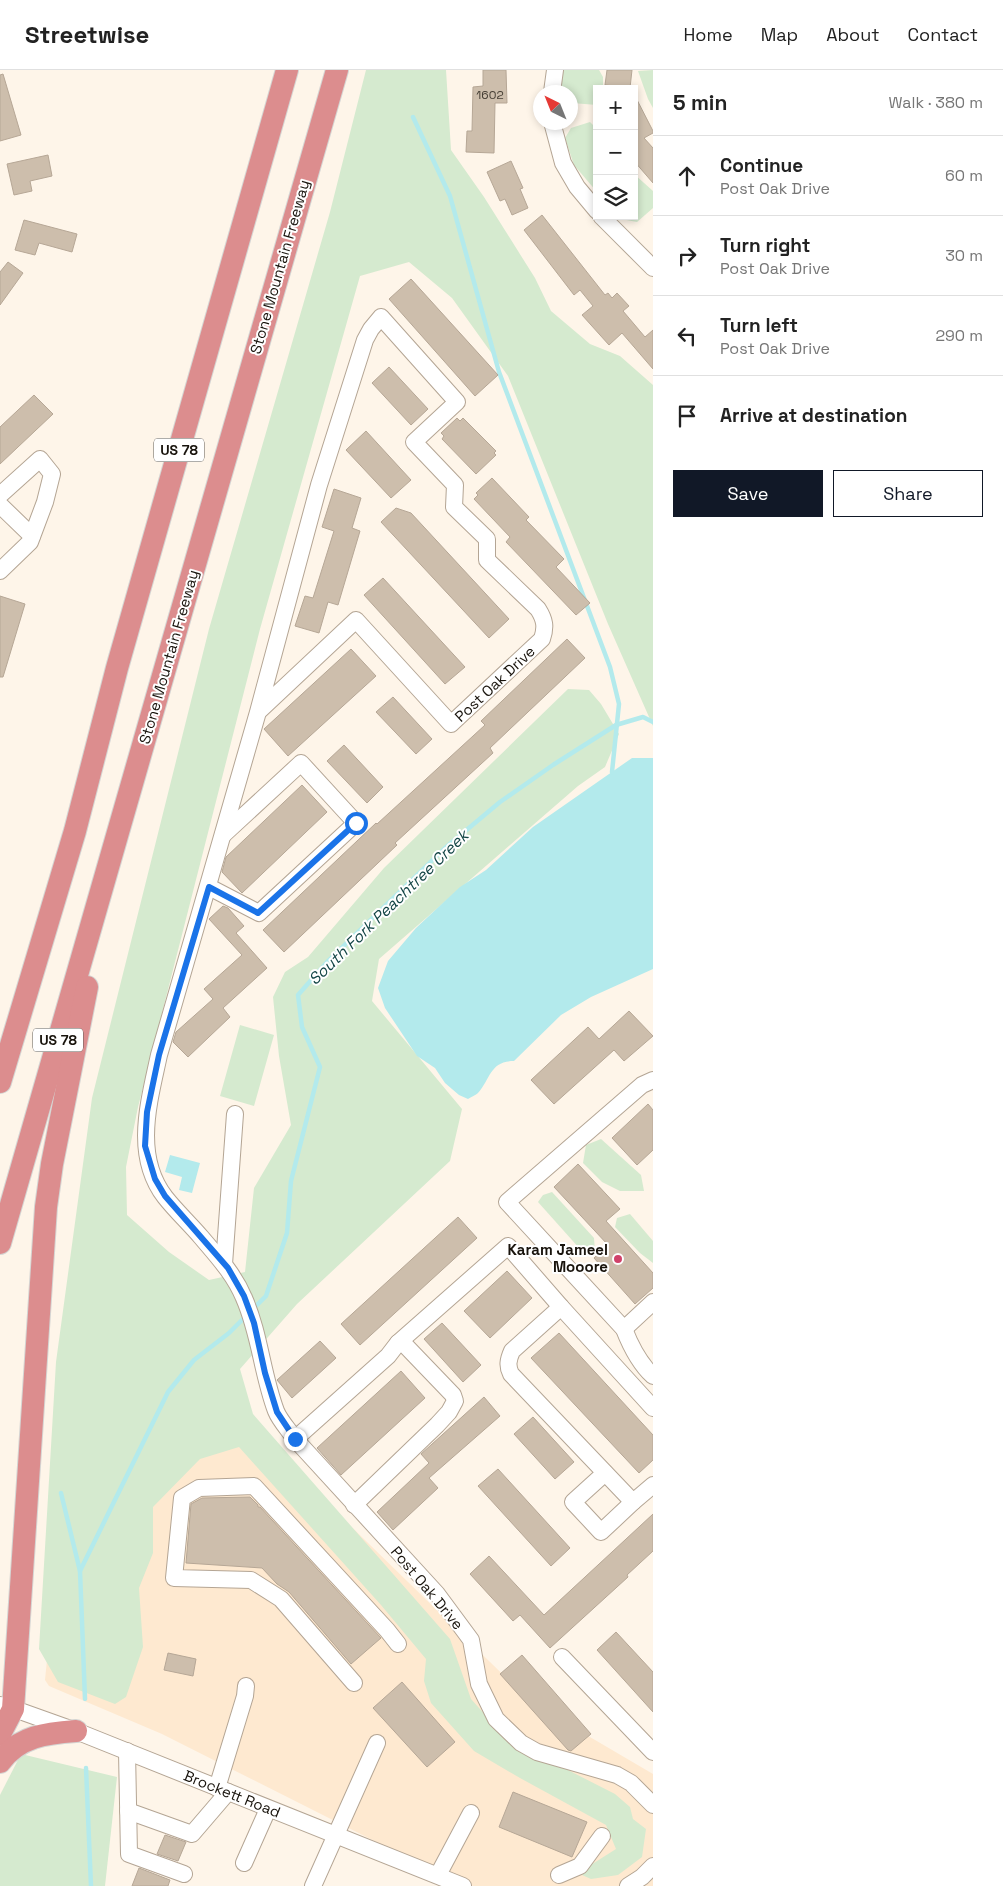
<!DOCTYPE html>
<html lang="en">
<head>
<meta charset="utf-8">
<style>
	:root { --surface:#fff; --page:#f6f6f6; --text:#222; --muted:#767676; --line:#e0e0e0; --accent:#111827 }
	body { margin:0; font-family:"Space Grotesk",sans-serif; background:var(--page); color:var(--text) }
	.controls { position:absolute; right:15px; top:15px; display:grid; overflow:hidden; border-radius:0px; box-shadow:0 2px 8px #0003 }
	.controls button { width:45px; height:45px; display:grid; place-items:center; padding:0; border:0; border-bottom:1px solid var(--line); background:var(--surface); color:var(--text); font:25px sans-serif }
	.compass { position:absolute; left:533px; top:15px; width:45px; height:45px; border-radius:50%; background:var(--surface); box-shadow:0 2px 8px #0003; rotate:317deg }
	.stop { position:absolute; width:15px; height:15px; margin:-11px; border:4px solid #1a73e8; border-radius:50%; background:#fff }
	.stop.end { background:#1a73e8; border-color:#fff; box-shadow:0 1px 5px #0008 }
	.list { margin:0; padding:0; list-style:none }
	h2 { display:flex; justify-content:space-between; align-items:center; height:65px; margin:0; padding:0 20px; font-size:21px }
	h2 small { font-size:16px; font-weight:400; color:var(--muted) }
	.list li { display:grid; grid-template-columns:32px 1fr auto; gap:15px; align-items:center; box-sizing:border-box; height:80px; padding:0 20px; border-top:1px solid var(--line) }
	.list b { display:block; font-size:19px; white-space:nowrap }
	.list p { margin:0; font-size:16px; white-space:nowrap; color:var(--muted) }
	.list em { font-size:16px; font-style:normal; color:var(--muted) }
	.actions { display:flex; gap:10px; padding:15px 20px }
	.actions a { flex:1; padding:11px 0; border:1px solid var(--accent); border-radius:0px; text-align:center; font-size:18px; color:var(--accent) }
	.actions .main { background:var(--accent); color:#fff }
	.icon { flex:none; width:28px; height:28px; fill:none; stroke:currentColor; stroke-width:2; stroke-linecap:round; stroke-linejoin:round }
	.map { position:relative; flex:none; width:653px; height:1816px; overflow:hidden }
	header { display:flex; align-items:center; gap:30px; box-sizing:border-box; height:70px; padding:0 25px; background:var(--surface); border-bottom:1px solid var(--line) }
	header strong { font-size:24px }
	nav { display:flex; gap:28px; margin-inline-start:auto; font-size:18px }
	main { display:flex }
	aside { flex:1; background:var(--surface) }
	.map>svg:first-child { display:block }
	.built { fill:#fee9d0 }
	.green { fill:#d5eacf }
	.water { fill:#b3eaec }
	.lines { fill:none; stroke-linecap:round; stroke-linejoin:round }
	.stream { stroke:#b3eaec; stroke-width:4.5 }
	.building { fill:#cdbeac; stroke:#b6a796 }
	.minor-casing { stroke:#b4a594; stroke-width:18 }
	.highway-casing { stroke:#d5d5d3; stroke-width:24 }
	.minor { stroke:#fff; stroke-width:16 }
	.highway { stroke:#dc8d8e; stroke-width:22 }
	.route { stroke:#1a73e8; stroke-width:6 }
	.poi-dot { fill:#d0426a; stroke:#fff; stroke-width:2 }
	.labels { text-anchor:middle; stroke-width:4; stroke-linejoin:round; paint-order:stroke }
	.number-label { font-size:12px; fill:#453e34 }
	.shield { fill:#fff; stroke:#5d5a55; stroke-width:1 }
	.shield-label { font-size:14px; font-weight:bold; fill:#18130c }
	.street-label { font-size:15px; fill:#18130c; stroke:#fff }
	.poi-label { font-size:15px; font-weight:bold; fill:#18130c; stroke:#fff; text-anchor:end }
	.water-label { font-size:16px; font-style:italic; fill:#144647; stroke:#fff }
</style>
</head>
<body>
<header>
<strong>Streetwise</strong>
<nav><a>Home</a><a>Map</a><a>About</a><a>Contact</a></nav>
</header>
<main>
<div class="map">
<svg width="653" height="1816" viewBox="0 0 653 1816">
	<rect width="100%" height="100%" fill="#fef5e9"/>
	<polygon class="built" points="72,1339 243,1351 532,1633 653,1704 653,1816 473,1816 422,1795 162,1664 49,1616 45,1610"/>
	<g class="green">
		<polygon points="366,0 446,0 451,80 484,127 535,208 551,241 590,274 620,286 653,315 653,656 608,554 508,306 452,228 409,192 360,206 260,559 138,1037 126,1097 127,1145 169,1182 209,1210 245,1202 254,1118 291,1055 279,986 273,927 285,902 308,887 384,798 568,619 589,620 601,634 619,664 605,697 578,716 379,889 372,931 462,1039 450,1091 297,1234 240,1299 253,1344 450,1569 471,1629 507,1669 615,1724 630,1737 633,1749 646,1759 642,1787 618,1805 591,1809 582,1805 586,1798 616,1779 606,1755 520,1708 474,1681 431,1633 424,1611 426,1589 381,1535 239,1377 200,1389 153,1437 153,1483 139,1518 143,1577 126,1627 115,1634 58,1612 39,1579 56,1292 92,1028 209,559 330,142"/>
		<polygon points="564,0 599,0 603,7 603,19 597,19 597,35 572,33 571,32 570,22 560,22 558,14"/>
		<polygon points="653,0 653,38 648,29 638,1"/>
		<polygon points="590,52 597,59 597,122 574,95 565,68 571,58"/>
		<polygon points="634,104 653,121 653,138 637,152 621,149 618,146 634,146"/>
		<polygon points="240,955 274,965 254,1036 220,1026"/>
		<polygon points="601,1069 641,1105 644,1121 620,1121 602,1112 583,1093 586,1075"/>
		<polygon points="552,1122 594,1168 595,1182 591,1186 580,1179 538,1132 543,1125"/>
		<polygon points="630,1144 653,1171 653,1193 640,1183 615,1157 617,1148"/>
		<polygon points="21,1684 117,1707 105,1816 0,1816 0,1725"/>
	</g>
	<g class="water">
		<path d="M632,688H653V899L591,927L561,945L514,991C490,991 491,1008 478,1023C476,1025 471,1027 468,1029L459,1025L445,1013L435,998L417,986L385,938L378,918L388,891L416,858L460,817L486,800L533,757Z"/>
		<polygon points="170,1085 200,1093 192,1123 179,1120 182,1107 165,1102"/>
	</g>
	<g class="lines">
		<g class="stream">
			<polyline points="413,47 450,126 499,302 610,597 619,634 612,702"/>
			<polyline points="253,1239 266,1226 287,1163 291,1111 320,997 302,957 298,925 328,891 445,778 500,732 553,695 616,655 643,647 653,652"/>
			<polyline points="61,1423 80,1501"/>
			<polyline points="85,1629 80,1501 168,1322 194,1290 229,1263 246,1246"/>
			<polyline points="86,1698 91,1816"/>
		</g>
	</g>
	<g class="building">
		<polygon points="483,0 506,0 507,33 495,33 494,83 466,82 467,61 472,61 473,17 483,16"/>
		<polygon points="607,0 632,0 630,18 605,15"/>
		<polygon points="3,4 21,65 0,71 0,5"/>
		<polygon points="634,24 653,61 653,63 644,68 653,78 653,113 634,91"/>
		<polygon points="48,85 52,106 30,111 32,121 14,125 7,94"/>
		<polygon points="511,91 523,118 520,119 528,138 512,145 505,129 500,131 487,102"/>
		<polygon points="542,145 605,225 608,223 612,228 617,223 629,236 623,241 645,267 653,260 653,299 622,263 609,275 582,245 593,236 580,220 574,225 524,160"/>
		<polygon points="24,150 77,164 72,182 39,173 35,185 15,180"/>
		<polygon points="8,192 23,203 0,235 0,202"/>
		<polygon points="411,209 498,305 475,326 389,229"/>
		<polygon points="389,297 428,339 411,355 372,313"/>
		<polygon points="34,325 53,344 0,394 0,357"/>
		<polygon points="457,348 460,351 463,348 496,381 494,383 496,385 476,404 442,369 444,366 441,363"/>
		<polygon points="366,361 411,410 391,428 346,380"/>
		<polygon points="492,408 529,447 526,450 564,489 556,497 590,533 576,545 506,472 510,467 474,429 478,425 476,423"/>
		<polygon points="334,419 361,428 352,458 360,461 338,535 328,532 319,563 295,556 305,526 313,528 334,461 322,457"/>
		<polygon points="396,438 411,443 509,549 489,568 381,452"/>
		<polygon points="383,508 465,597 445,614 364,525"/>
		<polygon points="0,526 25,534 3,607 0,607"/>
		<polygon points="567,569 585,588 490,678 493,683 395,773 397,775 284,882 263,860 376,753 377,754 485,655 481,651"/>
		<polygon points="351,579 376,606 288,686 264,659"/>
		<polygon points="393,627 432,669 416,684 376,642"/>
		<polygon points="344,675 383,717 367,733 327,691"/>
		<polygon points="302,715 327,742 242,823 222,802 226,787"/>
		<polygon points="223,836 228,838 244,856 236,863 267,898 223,938 230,947 188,987 173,972 176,962 213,929 204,919 242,885 209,849"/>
		<polygon points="629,941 653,966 624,991 614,980 554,1034 531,1010 588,957 599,969"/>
		<polygon points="648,1034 653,1040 653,1080 637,1095 612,1068"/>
		<polygon points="578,1094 620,1139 606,1151 653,1203 653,1218 635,1234 594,1188 608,1175 554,1117"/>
		<polygon points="458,1147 477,1168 360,1275 341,1254"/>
		<polygon points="507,1201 532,1228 490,1268 464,1241"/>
		<polygon points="442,1253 481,1295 463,1312 424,1269"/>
		<polygon points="559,1263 653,1365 653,1390 639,1403 531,1288"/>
		<polygon points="320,1271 336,1288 292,1328 277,1310"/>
		<polygon points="401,1301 425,1328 341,1405 317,1378"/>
		<polygon points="484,1327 500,1346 429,1408 438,1418 393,1460 377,1442 429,1393 421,1384"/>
		<polygon points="533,1347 574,1392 555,1409 514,1364"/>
		<polygon points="498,1399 570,1478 551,1496 478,1416"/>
		<polygon points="250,1427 258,1435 258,1437 260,1437 381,1568 351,1594 289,1522 277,1514 262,1498 186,1493 191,1434 202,1428"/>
		<polygon points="653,1444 653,1481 627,1505 628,1507 550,1578 520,1545 513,1551 470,1504 489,1486 544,1545"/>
		<polygon points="616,1562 653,1602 653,1642 597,1580"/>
		<polygon points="168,1583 196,1589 193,1606 164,1600"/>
		<polygon points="522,1585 591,1664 571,1681 568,1680 500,1604"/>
		<polygon points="402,1612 455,1672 427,1697 373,1638"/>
		<polygon points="513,1722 587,1752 572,1787 499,1757"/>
		<polygon points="165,1765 186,1772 178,1791 157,1784"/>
		<polygon points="139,1798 170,1810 168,1816 132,1816"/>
	</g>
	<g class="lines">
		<g class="minor-casing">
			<g id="minor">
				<polyline points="552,22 555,0"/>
				<polyline points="552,52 563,93 577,117 597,141"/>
				<polyline points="601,146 653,198"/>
				<polyline points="0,425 40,389 52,404 45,432 30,472 0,501"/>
				<polyline points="0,435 32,466"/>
				<path d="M258,642L356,550L451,654L542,569C546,557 545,550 538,539L487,490V469L454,437L455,415L414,372L457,332L381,247L371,259L365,270L319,415L258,642L159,985C149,1032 133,1085 165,1127C176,1141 189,1153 201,1167C217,1186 234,1204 244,1228C260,1264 262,1304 276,1341C280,1351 289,1360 295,1369L437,1524L471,1570L479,1614L496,1649L521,1673L537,1682L617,1705L631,1713L653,1735"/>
				<polyline points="209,817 259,843 356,753 301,693 223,765"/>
				<path d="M653,1010L642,1015L507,1132L624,1259C631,1277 639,1293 653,1306"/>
				<polyline points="224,1194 235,1044"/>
				<path d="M561,1237L512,1281C508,1290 507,1296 511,1304L633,1432L653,1415"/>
				<polyline points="624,1259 653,1232"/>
				<polyline points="398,1273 508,1176 561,1237 653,1338"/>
				<polyline points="295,1369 388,1286 398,1273 404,1274 453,1325 455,1331 449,1342 437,1355 354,1435"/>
				<polyline points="605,1403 573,1432 601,1462 633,1432"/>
				<polyline points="562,1587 653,1682"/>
				<polyline points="354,1613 281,1529 251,1510 174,1508 182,1428 199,1418 254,1416 387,1560 398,1574"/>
				<polyline points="0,1635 20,1641 76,1661 463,1816"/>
				<polyline points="127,1681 129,1784 184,1804"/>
				<polyline points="217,1718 245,1626 246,1616"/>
				<polyline points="128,1741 192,1764 228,1722"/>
				<polyline points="244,1793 268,1739"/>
				<polyline points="438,1805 471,1743"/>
				<polyline points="559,1805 580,1796 602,1766"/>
				<polyline points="313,1816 377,1673"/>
				<polyline points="628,1816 642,1807 653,1796"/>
			</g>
		</g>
		<g class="highway-casing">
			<g id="highway">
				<polyline points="0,1012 75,761 117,598 287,0"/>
				<polyline points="0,1173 337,0"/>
				<polyline points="0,1664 13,1639 46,1137 52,1094 87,917"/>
				<path d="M0,1692C19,1666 47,1663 76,1661"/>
			</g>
		</g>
		<use href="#minor" class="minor"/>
		<use href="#highway" class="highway"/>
	</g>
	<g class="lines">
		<polyline class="route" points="295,1369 277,1342 265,1303 254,1253 244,1226 228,1198 165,1126 155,1109 145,1076 147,1042 159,985 209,817 258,843 356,753"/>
	</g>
	<circle class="poi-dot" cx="618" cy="1189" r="5"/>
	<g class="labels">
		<g class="number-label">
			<text x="490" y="29">1602</text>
		</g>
		<g class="shield">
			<rect x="154" y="368.5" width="50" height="23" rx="4"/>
			<rect x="33" y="958.5" width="50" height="23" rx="4"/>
		</g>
		<g class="shield-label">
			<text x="179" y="385">US 78</text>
			<text x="58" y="975">US 78</text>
		</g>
		<g class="street-label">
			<text transform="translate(280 197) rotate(-74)" y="5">Stone Mountain Freeway</text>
			<text transform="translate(169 587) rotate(-74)" y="5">Stone Mountain Freeway</text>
			<text transform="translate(495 614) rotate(-43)" y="5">Post Oak Drive</text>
			<text transform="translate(427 1518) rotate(50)" y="5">Post Oak Drive</text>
			<text transform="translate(232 1724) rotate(22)" y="5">Brockett Road</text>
		</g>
		<g class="poi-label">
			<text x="608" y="1185">Karam Jameel<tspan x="608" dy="17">Mooore</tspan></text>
		</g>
		<g class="water-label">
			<text transform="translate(388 837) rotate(-44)" y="6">South Fork Peachtree Creek</text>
		</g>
	</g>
</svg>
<div class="controls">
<button>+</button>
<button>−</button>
<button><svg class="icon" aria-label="layers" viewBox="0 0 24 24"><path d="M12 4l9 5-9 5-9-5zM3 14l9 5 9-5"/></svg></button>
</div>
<svg class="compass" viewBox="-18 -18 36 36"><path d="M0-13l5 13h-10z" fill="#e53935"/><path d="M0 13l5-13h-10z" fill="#767676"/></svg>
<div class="stop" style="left:356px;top:753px"></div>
<div class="stop end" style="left:295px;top:1369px"></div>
</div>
<aside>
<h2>5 min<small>Walk · 380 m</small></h2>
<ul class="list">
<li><svg class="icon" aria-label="ahead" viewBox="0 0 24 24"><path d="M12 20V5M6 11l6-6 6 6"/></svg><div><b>Continue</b><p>Post Oak Drive</p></div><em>60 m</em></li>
<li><svg class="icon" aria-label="right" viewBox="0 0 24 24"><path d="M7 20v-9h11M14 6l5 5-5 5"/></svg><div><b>Turn right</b><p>Post Oak Drive</p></div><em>30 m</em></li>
<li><svg class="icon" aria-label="left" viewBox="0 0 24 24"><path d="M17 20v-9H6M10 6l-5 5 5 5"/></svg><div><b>Turn left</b><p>Post Oak Drive</p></div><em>290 m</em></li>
<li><svg class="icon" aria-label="arrive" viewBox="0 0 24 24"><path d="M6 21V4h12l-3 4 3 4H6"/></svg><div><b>Arrive at destination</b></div></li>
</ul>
<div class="actions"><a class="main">Save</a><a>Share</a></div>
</aside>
</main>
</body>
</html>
